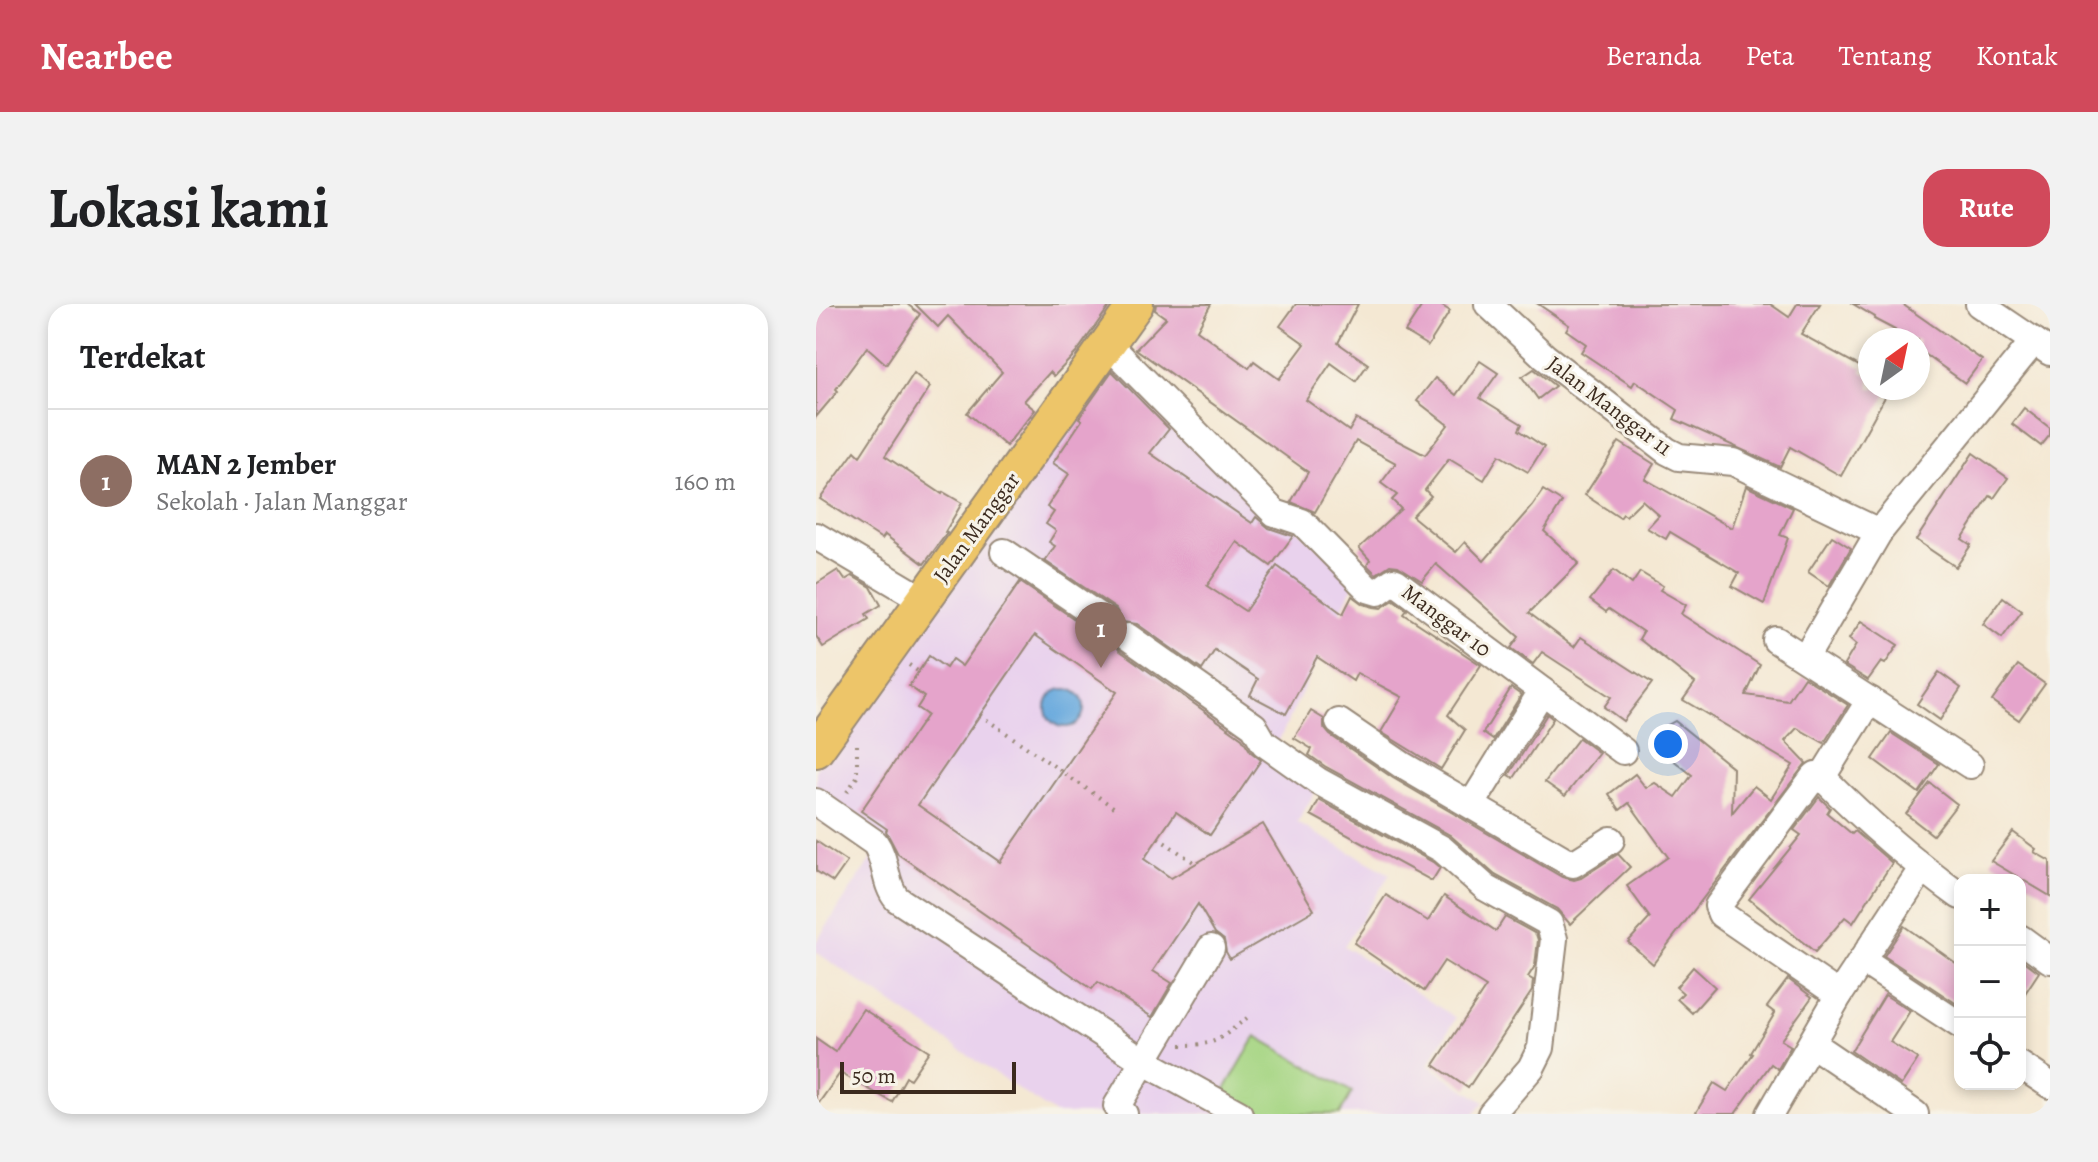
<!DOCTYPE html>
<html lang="id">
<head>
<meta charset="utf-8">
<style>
	:root { --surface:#fff; --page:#f2f2f2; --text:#202124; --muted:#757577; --line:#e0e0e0; --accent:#d1495b }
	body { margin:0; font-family:Alegreya,serif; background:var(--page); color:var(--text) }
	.controls { position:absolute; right:24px; bottom:24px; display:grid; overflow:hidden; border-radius:16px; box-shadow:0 4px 12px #0003 }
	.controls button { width:72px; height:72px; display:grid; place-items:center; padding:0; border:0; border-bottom:2px solid var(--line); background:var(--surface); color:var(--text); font:40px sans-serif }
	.compass { position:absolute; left:1042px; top:24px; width:72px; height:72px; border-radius:50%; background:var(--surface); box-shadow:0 4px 12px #0003; rotate:33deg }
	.scale { position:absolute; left:24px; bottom:20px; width:176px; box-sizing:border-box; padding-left:8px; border:4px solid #3b2a1e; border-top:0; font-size:22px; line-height:28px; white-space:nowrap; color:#3b2a1e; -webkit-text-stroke:6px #f7f3e8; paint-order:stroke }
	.you { position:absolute; left:852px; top:440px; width:28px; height:28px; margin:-20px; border:6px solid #fff; border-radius:50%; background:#1a73e8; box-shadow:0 0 0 12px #1a73e833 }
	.badge { display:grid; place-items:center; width:52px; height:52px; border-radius:50%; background:var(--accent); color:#fff; font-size:26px; font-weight:700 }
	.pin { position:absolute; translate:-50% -66px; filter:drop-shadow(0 2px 4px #0008) }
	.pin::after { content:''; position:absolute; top:42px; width:28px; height:24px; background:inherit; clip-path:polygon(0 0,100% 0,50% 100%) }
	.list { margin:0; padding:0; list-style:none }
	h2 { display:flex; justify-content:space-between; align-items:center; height:104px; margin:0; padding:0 32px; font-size:34px }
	h2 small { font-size:26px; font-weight:400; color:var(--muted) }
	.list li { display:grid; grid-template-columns:52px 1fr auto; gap:24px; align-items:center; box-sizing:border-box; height:144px; padding:0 32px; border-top:2px solid var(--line) }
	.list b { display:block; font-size:30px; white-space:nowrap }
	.list p { margin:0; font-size:26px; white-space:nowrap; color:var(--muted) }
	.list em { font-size:26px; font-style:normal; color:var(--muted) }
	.icon { flex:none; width:44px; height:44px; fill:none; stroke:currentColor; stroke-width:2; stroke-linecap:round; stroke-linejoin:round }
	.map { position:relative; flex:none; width:1234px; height:810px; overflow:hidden; border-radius:24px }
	header { display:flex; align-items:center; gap:48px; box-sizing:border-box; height:112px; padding:0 40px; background:var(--accent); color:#fff }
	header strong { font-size:38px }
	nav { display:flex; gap:44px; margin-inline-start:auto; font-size:28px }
	.intro { display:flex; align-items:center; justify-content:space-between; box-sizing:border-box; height:192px; padding:0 48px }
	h1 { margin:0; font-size:56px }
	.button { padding:20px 36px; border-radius:24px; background:var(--accent); color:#fff; font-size:28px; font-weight:700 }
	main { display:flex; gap:48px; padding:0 48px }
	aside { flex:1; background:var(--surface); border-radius:24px; box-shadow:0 4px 12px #0003 }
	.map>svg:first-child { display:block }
	.built { fill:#e9d2ed }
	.green { fill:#a6d583; stroke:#708050; stroke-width:2 }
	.water { fill:#6cabde; stroke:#546a7e; stroke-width:2 }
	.building { fill:#e5a4cb; fill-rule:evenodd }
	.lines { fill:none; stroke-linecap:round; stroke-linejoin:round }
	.minor-casing { stroke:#988978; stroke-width:30 }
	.major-casing { stroke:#988978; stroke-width:38 }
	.path { stroke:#988978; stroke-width:4; stroke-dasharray:2 6; stroke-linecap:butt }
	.minor { stroke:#fff; stroke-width:26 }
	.major { stroke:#edc569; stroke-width:34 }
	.labels { text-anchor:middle; stroke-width:6; stroke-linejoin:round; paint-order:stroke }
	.street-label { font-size:22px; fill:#3b2a1e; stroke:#f7f3e8 }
</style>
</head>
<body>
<header>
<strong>Nearbee</strong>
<nav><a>Beranda</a><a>Peta</a><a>Tentang</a><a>Kontak</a></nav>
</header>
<div class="intro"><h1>Lokasi kami</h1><a class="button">Rute</a></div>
<main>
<aside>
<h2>Terdekat<small></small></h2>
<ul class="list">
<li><span class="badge" style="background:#8d6e63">1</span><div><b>MAN 2 Jember</b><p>Sekolah · Jalan Manggar</p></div><em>160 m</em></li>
</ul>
</aside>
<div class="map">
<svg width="1234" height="810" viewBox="0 0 1234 810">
	<rect width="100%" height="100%" fill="#f7f3e8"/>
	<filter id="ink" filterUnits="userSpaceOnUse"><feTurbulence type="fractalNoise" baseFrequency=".0125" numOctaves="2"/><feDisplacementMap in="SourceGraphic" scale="16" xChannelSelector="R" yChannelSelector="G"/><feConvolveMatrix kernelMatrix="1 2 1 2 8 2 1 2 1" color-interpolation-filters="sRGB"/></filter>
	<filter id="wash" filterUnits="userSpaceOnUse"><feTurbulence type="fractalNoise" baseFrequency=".006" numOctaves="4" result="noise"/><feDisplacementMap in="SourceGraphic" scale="32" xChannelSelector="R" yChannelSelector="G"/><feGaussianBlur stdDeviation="1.8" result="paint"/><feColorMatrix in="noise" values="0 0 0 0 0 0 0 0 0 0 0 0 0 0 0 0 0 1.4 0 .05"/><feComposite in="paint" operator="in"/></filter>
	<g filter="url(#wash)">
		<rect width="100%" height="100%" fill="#f4e8d3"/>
		<polygon class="built" points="295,57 539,277 456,451 502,483 481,519 574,570 528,642 640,714 612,761 668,798 658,810 239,810 0,648 0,638 57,552 0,514 0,465"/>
		<polygon class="green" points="440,732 536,788 524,810 442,810 407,789"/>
		<circle class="water" cx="249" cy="404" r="19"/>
		<g id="blocks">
			<g class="building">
				<polygon points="0,0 91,0 104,10 70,60 51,43 20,85 22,87 0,113"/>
				<polygon points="99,0 295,0 260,49 238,72 234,68 208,97 219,106 190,142 151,109 186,68 132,12 122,23"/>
				<polygon points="340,0 395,0 381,26 433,64 438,57 463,75 489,40 464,22 480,0 542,0 522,39 552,60 540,77 515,59 490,96 533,127 540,115 609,151 632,121 601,97 619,74 640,91 664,57 682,69 664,94 706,120 703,126 728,143 712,168 683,151 668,176 633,155 609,186 615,192 596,212 640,248 649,238 668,257 716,202 727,186 746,198 728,227 763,259 713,309 758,343 765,333 836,379 807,417 788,403 795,393 726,348 717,360 695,344 703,333 620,260 606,277 582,262 574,261 560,270 551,261 554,256 543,244 585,205 576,196 581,191 565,179 580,159 540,137 499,208 475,198 492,168 320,45 350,14 339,6"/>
				<polygon points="607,0 623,0 634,7 612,42 589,28"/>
				<polygon points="722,0 954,0 973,13 981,0 1004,0 985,30 1047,64 1045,67 1054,72 1054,84 1074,84 1025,172 974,143 964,163 858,115 862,106 819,77 816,82 765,48 770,40 750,26 753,21"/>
				<polygon points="1037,0 1086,0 1166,56 1149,79 1102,45 1102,36 1073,36 1079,26 1058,15 1059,13"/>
				<polygon points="718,65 739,82 722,95 706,73"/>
				<polygon points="296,67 353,125 334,149 436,219 440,213 453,224 477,232 455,262 421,238 391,282 429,307 461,262 527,310 536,292 547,300 558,303 565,304 578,296 591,306 588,310 665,361 632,411 649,426 625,465 565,428 586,393 541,369 537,377 501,353 470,410 434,391 442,375 399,346 386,366 321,320 307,318 300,305 229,257 239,242 233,238 240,227 230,220 238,208 231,203 253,170 237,159 266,116 263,114"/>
				<polygon points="98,69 114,83 69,152 126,190 127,188 146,199 129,228 131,229 108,260 69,231 66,235 4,195 39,147 44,152"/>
				<polygon points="1208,104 1234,124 1234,131 1225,142 1196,120"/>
				<polygon points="803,138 838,160 829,175 916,224 930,182 977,204 964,231 972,234 948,300 916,282 923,269 854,228 850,235 831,224 843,211 826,196 810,212 807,210 804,214 769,191"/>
				<polygon points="1157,149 1192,174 1178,194 1174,192 1146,235 1155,241 1140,263 1100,236"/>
				<polygon points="1016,232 1035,244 1013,282 992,268"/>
				<polygon points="22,266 29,276 36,272 55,283 65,301 50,310 53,315 7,343 0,332 0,280"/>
				<polygon points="798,266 816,280 824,268 847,282 844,286 870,301 865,310 944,361 930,391 972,397 988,373 1032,401 1008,439 981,424 969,437 990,459 837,660 812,638 834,614 811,582 852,553 813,499 804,506 793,490 819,470 830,484 839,479 860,493 876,471 851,451 838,429 859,417 917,464 916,509 938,482 955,495 977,461 867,396 879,379 823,335 827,328 793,305 790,308 774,296"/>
				<path d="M204,278L282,331L296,333L303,346L426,434L435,448L445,456L394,531L360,508L328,555L355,574L447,520L498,606L414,655L410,648L408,636L399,629L382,600L337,667L356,679L336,713L282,678L276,685L82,550L70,527L71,525L45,507L111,411L101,404L108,393L93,382L113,352L130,364L136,355L146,362ZM219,331L301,388L184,558L102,501Z"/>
				<polygon points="1187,293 1206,307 1186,334 1167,320"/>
				<polygon points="1045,317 1082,341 1069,360 1065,358 1052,376 1028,361 1040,341 1033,335"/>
				<polygon points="1202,361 1229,380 1203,416 1176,397"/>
				<polygon points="1123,368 1145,384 1124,416 1101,400"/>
				<polygon points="695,384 705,391 677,436 667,429"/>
				<polygon points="495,407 508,415 508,424 514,431 577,474 746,573 758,576 765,574 802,550 814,563 754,620 741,605 679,571 634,531 510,463 493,451 496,445 478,434"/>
				<polygon points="731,410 737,415 698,474 693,471"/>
				<polygon points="1075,429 1123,460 1103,489 1057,455"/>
				<polygon points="763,434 783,449 749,492 729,478"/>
				<polygon points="1114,479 1141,500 1117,531 1090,510"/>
				<polygon points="1003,493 1014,504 1011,509 1036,530 1039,527 1076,559 1037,619 1029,613 999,648 933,595 985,531 978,526"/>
				<polygon points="503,496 617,558 624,564 616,577 495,511"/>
				<polygon points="1197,528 1220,545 1218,548 1234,557 1234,592 1175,557"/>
				<polygon points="0,537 31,558 17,578 0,567"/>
				<polygon points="570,591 612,617 628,592 680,627 689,613 720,630 722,636 719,662 712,673 717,676 716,687 652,784 618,761 670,683 628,657 608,687 538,639"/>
				<polygon points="1088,622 1144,662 1144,702 1068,652"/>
				<polygon points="1204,654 1223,668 1204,697"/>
				<polygon points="877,663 899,683 876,709 861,695 867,689 860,683"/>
				<polygon points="972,675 996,693 965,736 975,742 962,765 955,760 919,810 879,810 898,779 911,787 937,750 935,749 959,709 951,703"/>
				<polygon points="1069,691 1094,707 1074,738 1102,755 1085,781 1035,747"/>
				<polygon points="47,705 113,747 94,775 90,773 76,798 24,769 0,803 0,735 19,748"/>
			</g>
		</g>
	</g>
	<g filter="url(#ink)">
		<use href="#blocks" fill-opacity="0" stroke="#988978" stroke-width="2"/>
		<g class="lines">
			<g class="minor-casing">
				<g id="minor">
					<polyline points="672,0 729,53 851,147 863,153 917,158 1063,228"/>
					<polyline points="1163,0 1234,48"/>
					<polyline points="291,39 459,209 486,218 552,285 562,288 577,277 580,278 807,447"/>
					<polyline points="0,232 108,296"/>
					<polyline points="188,248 291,318"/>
					<polyline points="312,333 438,422 448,439 502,477 626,545 670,584 733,619 738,635 725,744 715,764 675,810"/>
					<polyline points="960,336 1154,461"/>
					<polyline points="989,354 1063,228 1218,37"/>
					<polyline points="523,418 586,461 754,559 757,560 795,536"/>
					<path d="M1006,473C1049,516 1094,556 1144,592"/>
					<path d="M0,498L59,539C71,556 68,580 81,595L329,758L423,810"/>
					<polyline points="656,500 726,387"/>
					<polyline points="1204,634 1234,656"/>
					<polyline points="1047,657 1144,721"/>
					<polyline points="1023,691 905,610 902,602 997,474 1000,471 1006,473 1054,396"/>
					<polyline points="996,740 1099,810"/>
					<polyline points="1204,761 1234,781"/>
					<polyline points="308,810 301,802 395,644"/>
					<polyline points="954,810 1023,691 1106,565"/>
				</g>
			</g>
			<g class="major-casing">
				<polyline id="major" points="0,446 320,0"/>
			</g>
			<g class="path">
				<polyline points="93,361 103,368"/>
				<polyline points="164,411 300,505"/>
				<polyline points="31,488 41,473 41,440"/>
				<polyline points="342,534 379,559"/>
				<path d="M365,741C402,741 402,736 431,714"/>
			</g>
			<use href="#minor" class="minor"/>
			<use href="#major" class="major"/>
		</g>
	</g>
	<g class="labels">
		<g class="street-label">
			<text transform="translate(794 101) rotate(37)" y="8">Jalan Manggar 11</text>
			<text transform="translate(160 223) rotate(-54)" y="8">Jalan Manggar</text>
			<text transform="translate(631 316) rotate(37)" y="8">Manggar 10</text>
		</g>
	</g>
</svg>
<div class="controls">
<button>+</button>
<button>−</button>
<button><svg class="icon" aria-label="locate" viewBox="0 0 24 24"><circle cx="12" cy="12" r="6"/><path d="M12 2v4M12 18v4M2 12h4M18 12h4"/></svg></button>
</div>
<svg class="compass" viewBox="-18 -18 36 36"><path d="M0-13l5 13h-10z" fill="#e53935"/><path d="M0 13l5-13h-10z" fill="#757577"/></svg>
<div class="scale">50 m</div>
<div class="you"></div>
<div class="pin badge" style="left:285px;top:364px;background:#8d6e63">1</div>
</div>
</main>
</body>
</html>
